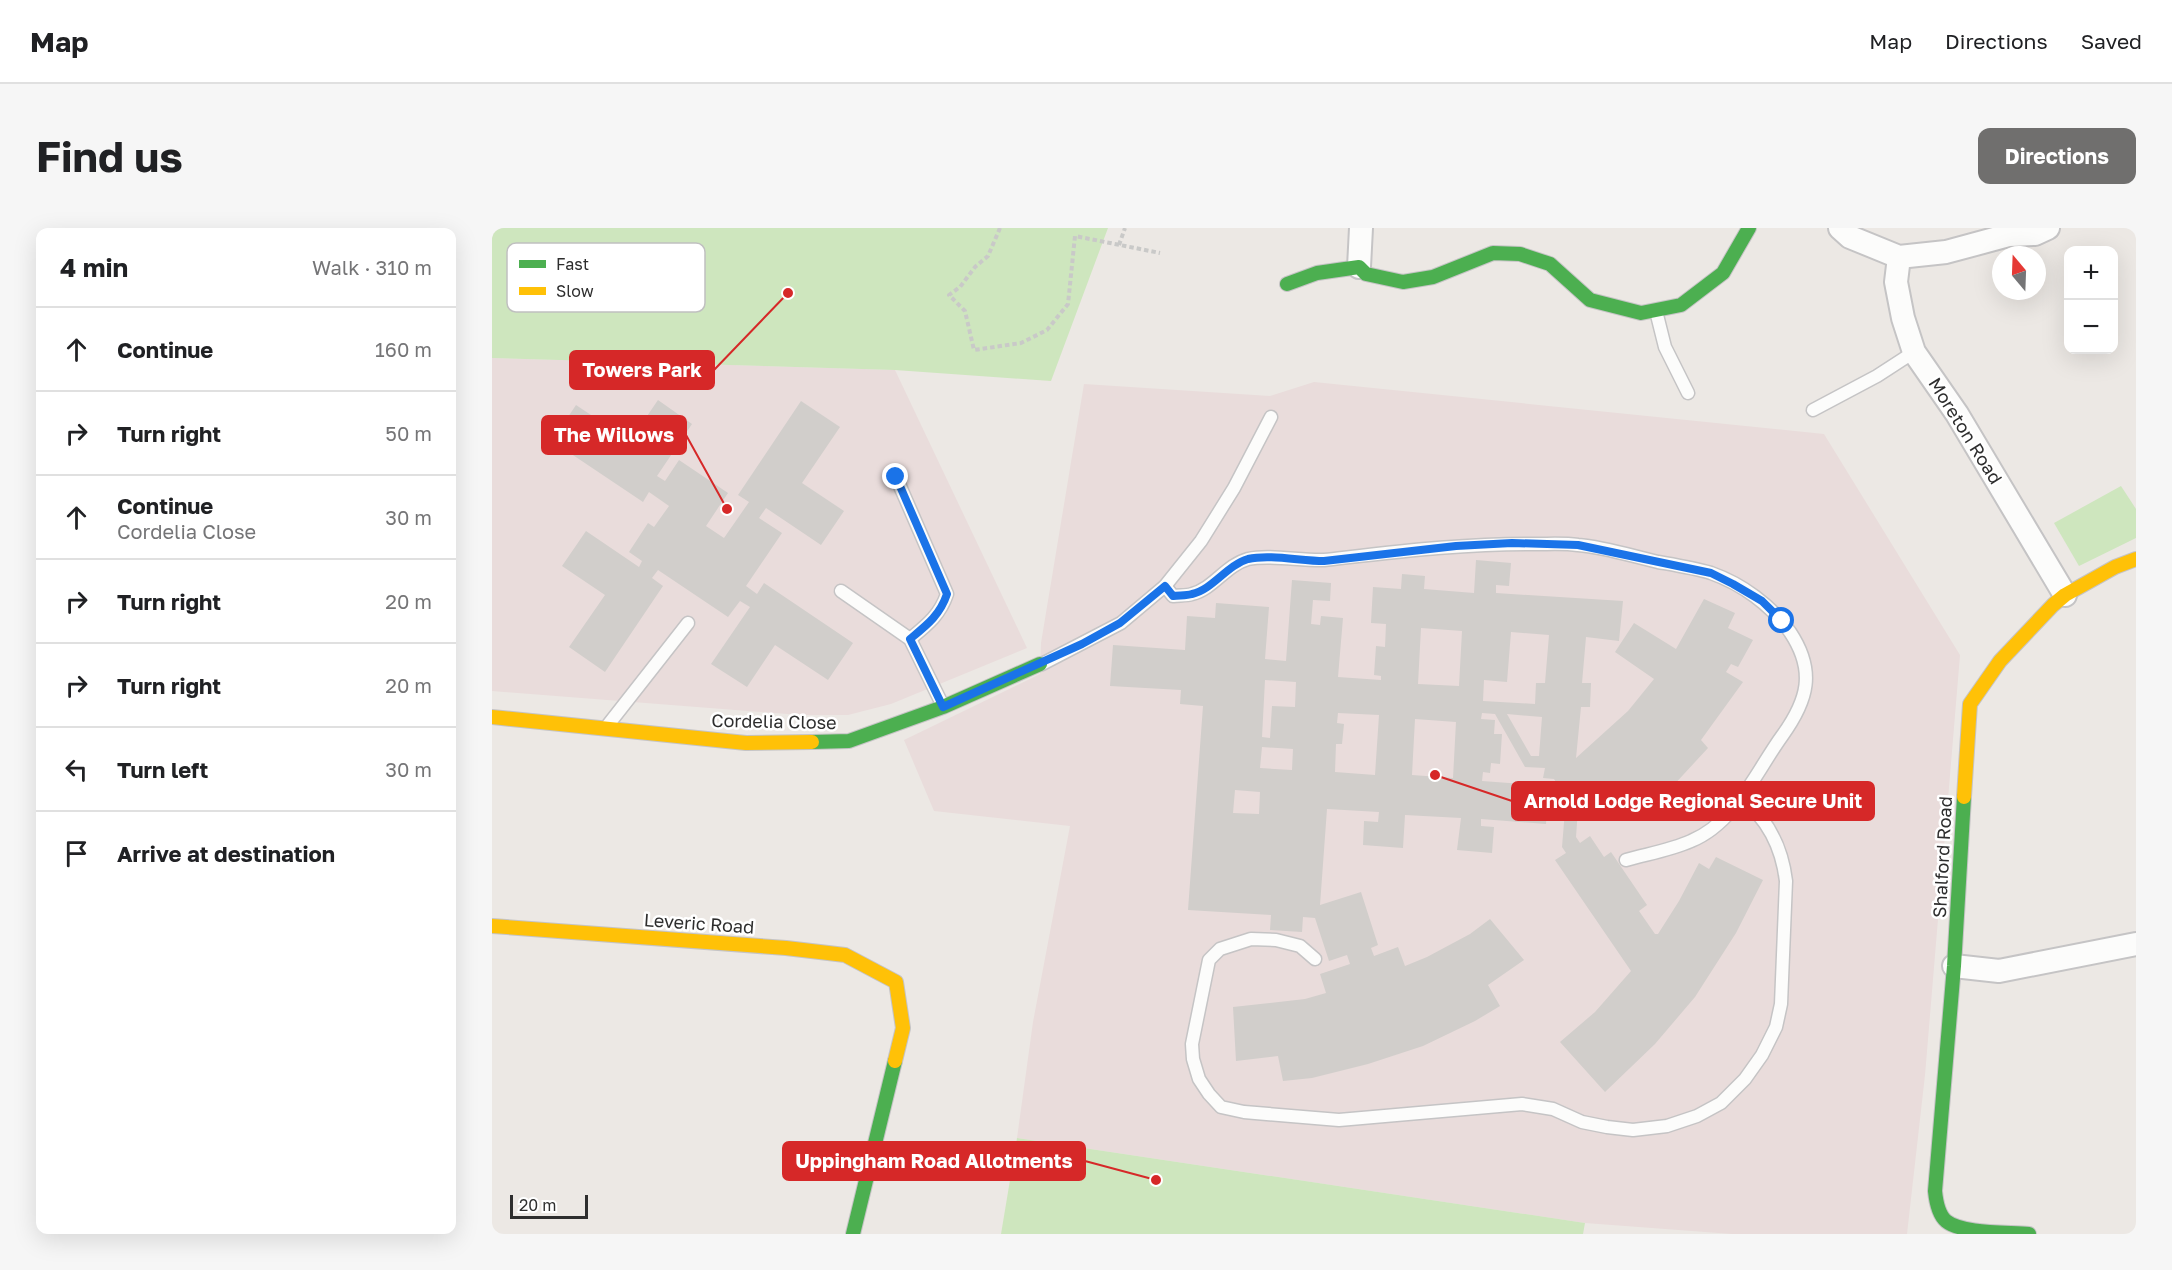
<!DOCTYPE html>
<html lang="en">
<head>
<meta charset="utf-8">
<style>
	:root { --surface:#fff; --page:#f6f6f6; --text:#202124; --muted:#757577; --line:#e0e0e0; --accent:#706f6e }
	body { margin:0; font-family:"Golos Text",sans-serif; background:var(--page); color:var(--text) }
	.controls { position:absolute; right:18px; top:18px; display:grid; overflow:hidden; border-radius:12px; box-shadow:0 6px 24px #0002 }
	.controls button { width:54px; height:54px; display:grid; place-items:center; padding:0; border:0; border-bottom:2px solid var(--line); background:var(--surface); color:var(--text); font:30px sans-serif }
	.compass { position:absolute; left:1500px; top:18px; width:54px; height:54px; border-radius:50%; background:var(--surface); box-shadow:0 6px 24px #0002; rotate:341deg }
	.scale { position:absolute; left:18px; bottom:15px; width:78px; box-sizing:border-box; padding-left:6px; border:3px solid #2e2e2e; border-top:0; font-size:16px; line-height:21px; white-space:nowrap; color:#2e2e2e; -webkit-text-stroke:4px #fff; paint-order:stroke }
	.stop { position:absolute; width:18px; height:18px; margin:-14px; border:4px solid #1a73e8; border-radius:50%; background:#fff }
	.stop.end { background:#1a73e8; border-color:#fff; box-shadow:0 2px 6px #0008 }
	.list { margin:0; padding:0; list-style:none }
	h2 { display:flex; justify-content:space-between; align-items:center; height:78px; margin:0; padding:0 24px; font-size:26px }
	h2 small { font-size:20px; font-weight:400; color:var(--muted) }
	.list li { display:grid; grid-template-columns:39px 1fr auto; gap:18px; align-items:center; box-sizing:border-box; height:84px; padding:0 24px; border-top:2px solid var(--line) }
	.list b { display:block; font-size:22px; white-space:nowrap }
	.list p { margin:0; font-size:20px; white-space:nowrap; color:var(--muted) }
	.list em { font-size:20px; font-style:normal; color:var(--muted) }
	.icon { flex:none; width:33px; height:33px; fill:none; stroke:currentColor; stroke-width:2; stroke-linecap:round; stroke-linejoin:round }
	.map { position:relative; flex:none; width:1644px; height:1006px; overflow:hidden; border-radius:12px }
	header { display:flex; align-items:center; gap:36px; box-sizing:border-box; height:84px; padding:0 30px; background:var(--surface); border-bottom:2px solid var(--line) }
	header strong { font-size:28px }
	nav { display:flex; gap:33px; margin-inline-start:auto; font-size:21px }
	.intro { display:flex; align-items:center; justify-content:space-between; box-sizing:border-box; height:144px; padding:0 36px }
	h1 { margin:0; font-size:42px }
	.button { padding:15px 27px; border-radius:12px; background:var(--accent); color:#fff; font-size:21px; font-weight:700 }
	main { display:flex; gap:36px; padding:0 36px }
	aside { flex:1; background:var(--surface); border-radius:12px; box-shadow:0 6px 24px #0002 }
	.map>svg:first-child { display:block }
	.medical { fill:#e9dcdb }
	.green { fill:#cee6be }
	.building { fill:#d1cecb; fill-rule:evenodd }
	.lines { fill:none; stroke-linecap:round; stroke-linejoin:round }
	.lane-casing { stroke:#c5c4c5; stroke-width:15 }
	.street-casing { stroke:#c5c4c5; stroke-width:26 }
	.fast-casing { stroke:#c5c4c5; stroke-width:16 }
	.slow-casing { stroke:#c5c4c5; stroke-width:16 }
	.path { stroke:#c9c9c8; stroke-width:4; stroke-dasharray:4.5 3; stroke-linecap:butt }
	.lane { stroke:#fcfcfb; stroke-width:12 }
	.street { stroke:#fcfcfb; stroke-width:22 }
	.fast { stroke:#4caf50; stroke-width:14 }
	.slow { stroke:#ffc107; stroke-width:14 }
	.route { stroke:#1a73e8; stroke-width:8 }
	.labels { text-anchor:middle; stroke-width:5; stroke-linejoin:round; paint-order:stroke }
	.street-label { font-size:18px; fill:#2e2e2e; stroke:#fff }
	.key { fill:#fff; stroke:#c0c0c0; stroke-width:1.5 }
	.key-label { font-size:16px; fill:#2e2e2e }
	.leader { fill:none; stroke:#d62828; stroke-width:2 }
	.callout-dot { fill:#d62828; stroke:#fff; stroke-width:2 }
	.callout { fill:#d62828; stroke:#d62828; stroke-width:2 }
	.callout-label { font-size:20px; text-anchor:middle; font-weight:bold; fill:#fff }
</style>
</head>
<body>
<header>
<strong>Map</strong>
<nav><a>Map</a><a>Directions</a><a>Saved</a></nav>
</header>
<div class="intro"><h1>Find us</h1><a class="button">Directions</a></div>
<main>
<aside>
<h2>4 min<small>Walk · 310 m</small></h2>
<ul class="list">
<li><svg class="icon" aria-label="ahead" viewBox="0 0 24 24"><path d="M12 20V5M6 11l6-6 6 6"/></svg><div><b>Continue</b></div><em>160 m</em></li>
<li><svg class="icon" aria-label="right" viewBox="0 0 24 24"><path d="M7 20v-9h11M14 6l5 5-5 5"/></svg><div><b>Turn right</b></div><em>50 m</em></li>
<li><svg class="icon" aria-label="ahead" viewBox="0 0 24 24"><path d="M12 20V5M6 11l6-6 6 6"/></svg><div><b>Continue</b><p>Cordelia Close</p></div><em>30 m</em></li>
<li><svg class="icon" aria-label="right" viewBox="0 0 24 24"><path d="M7 20v-9h11M14 6l5 5-5 5"/></svg><div><b>Turn right</b></div><em>20 m</em></li>
<li><svg class="icon" aria-label="right" viewBox="0 0 24 24"><path d="M7 20v-9h11M14 6l5 5-5 5"/></svg><div><b>Turn right</b></div><em>20 m</em></li>
<li><svg class="icon" aria-label="left" viewBox="0 0 24 24"><path d="M17 20v-9H6M10 6l-5 5 5 5"/></svg><div><b>Turn left</b></div><em>30 m</em></li>
<li><svg class="icon" aria-label="arrive" viewBox="0 0 24 24"><path d="M6 21V4h12l-3 4 3 4H6"/></svg><div><b>Arrive at destination</b></div></li>
</ul>
</aside>
<div class="map">
<svg width="1644" height="1006" viewBox="0 0 1644 1006">
	<rect width="100%" height="100%" fill="#ece8e4"/>
	<g class="medical">
		<polygon points="0,130 403,142 535,420 399,476 356,487 308,487 0,463"/>
		<polygon points="822,154 1332,206 1468,427 1433,847 1415,1006 1240,1006 1093,995 525,910 541,794 578,598 442,583 412,512 548,446 549,415 592,156 778,168"/>
	</g>
	<g class="green">
		<polygon points="0,0 616,0 559,153 403,142 0,130"/>
		<polygon points="1629,258 1644,281 1644,310 1587,338 1562,295"/>
		<polygon points="525,910 1093,995 1091,1006 509,1006"/>
	</g>
	<g class="building">
		<polygon points="166,172 200,196 165,248 173,253 187,232 236,265 214,298 232,310 257,274 246,267 309,173 348,199 310,255 352,283 329,317 274,280 267,290 290,305 254,358 265,366 272,355 361,415 336,452 283,417 255,459 219,436 258,379 248,373 236,389 166,342 160,350 171,358 113,444 77,419 113,367 70,338 94,303 147,339 150,333 137,324 156,295 162,299 177,278 157,264 151,274 60,213 84,177 138,213"/>
		<path d="M984,332L1019,335L1017,358L1004,357V365L1131,373L1127,413L1094,409L1090,455H1099L1098,479H1089L1084,530L1136,483L1162,451L1123,424L1142,395L1184,421L1212,371L1243,385L1236,400L1261,412L1246,439L1239,436L1234,444L1251,454L1209,512L1216,520L1179,560L1148,585L1136,570L1114,584L1097,560L1087,567L1084,609L1088,615L1098,608L1112,629L1119,624L1155,677L1147,683L1163,706H1166L1187,673L1207,635L1217,641L1224,629L1271,652L1244,705L1203,769L1163,816L1113,864L1068,814L1103,784L1139,743L1063,632L1074,625L1070,619L1074,570L1062,551L1051,550L1053,540L1033,539L1003,486L990,485L989,491L1003,492L1002,506H1010L1008,536L999,535L998,545L991,544L990,553L1056,558L1054,596L989,591V598L1002,599L1000,625L965,622L969,590L913,587L911,620L871,617L872,593L886,594L887,584L835,581L828,677L869,664L886,717L879,720L882,728L906,719L913,738L935,729L978,706L998,691L1032,732L996,757L1008,778L983,793L931,818L876,836L820,850L791,853L786,828L744,833L741,779L813,771L834,765L828,746L858,736L855,727L837,733L823,690L811,689L810,704L778,702L779,687L696,682L711,478L688,476L689,462L618,458L621,417L693,422L695,388L723,390L724,375L777,379L773,431L794,433L800,352L839,355L838,373L821,372L819,396L828,397L829,388L851,390L846,449L889,452V448L882,447L884,418L893,419L894,396L879,395L881,359L909,361L910,346L933,348L932,361L982,365ZM929,400L970,403L967,458L926,456ZM1019,404L1057,407L1053,455H1044L1043,476L991,473L992,452L1015,454ZM773,452L804,454L803,479L780,478L778,510L770,509ZM846,485L887,487L883,547L843,544L844,516H850L852,496L845,495ZM1015,486L1050,489L1047,528H1039ZM923,491L964,494L961,550L920,547ZM770,519L801,521L800,542L768,540ZM743,562L768,564L767,586L741,585Z"/>
	</g>
	<g class="lines">
		<g class="lane-casing">
			<g id="lane">
				<polyline points="1164,83 1173,119 1196,165"/>
				<polyline points="1321,182 1385,148 1422,124"/>
				<path d="M404,249L455,366C448,387 435,397 418,411"/>
				<path d="M673,358L681,368C687,367 694,368 700,366C721,361 734,337 756,331C778,326 809,333 832,332C903,324 973,315 1045,316C1058,316 1072,315 1086,317C1112,319 1140,328 1166,334C1183,337 1202,340 1219,345C1250,356 1279,377 1298,404C1324,443 1316,472 1290,508C1264,544 1243,595 1199,613C1179,622 1155,626 1134,632"/>
				<polyline points="349,363 418,411 451,478"/>
				<polyline points="550,436 629,395 673,358 709,313 742,260 779,189"/>
				<polyline points="116,497 196,395"/>
				<path d="M823,731L808,718L784,712L759,711L728,721L717,732L700,816L701,831L707,851L717,866L729,879L752,884L847,892L1030,876L1061,881L1090,894L1115,899L1141,902L1175,898L1205,888L1229,875L1253,851L1270,827L1284,799L1289,776L1294,653C1290,620 1276,591 1249,570"/>
			</g>
		</g>
		<g class="street-casing">
			<g id="street">
				<polyline points="1348,0 1358,9 1407,29 1454,24 1517,7 1543,6 1556,0"/>
				<polyline points="1407,29 1404,54 1411,90 1422,124 1465,186 1573,367"/>
				<polyline points="867,39 869,0"/>
				<polyline points="1462,738 1507,743 1644,716"/>
			</g>
		</g>
		<g class="fast-casing">
			<g id="fast">
				<polyline points="795,56 825,45 867,39 874,46 911,54 941,49 1001,25 1028,26 1058,36 1098,72 1149,85 1189,77 1231,45 1257,0"/>
				<polyline points="320,514 357,513 451,479 548,436"/>
				<path d="M1472,569L1462,738L1443,963C1444,973 1446,986 1454,993C1470,1006 1516,1004 1537,1006"/>
				<polyline points="361,1006 403,833"/>
			</g>
		</g>
		<g class="slow-casing">
			<g id="slow">
				<polyline points="0,489 254,515 320,514"/>
				<polyline points="1472,569 1478,476 1508,433 1561,377 1573,367 1623,339 1644,331"/>
				<polyline points="0,698 294,720 353,727 404,754 411,800 403,833"/>
			</g>
		</g>
		<g class="path">
			<polyline points="508,0 496,28 483,39 468,59 457,67 473,83 482,122 529,115 555,102 576,76 583,8 668,25"/>
			<polyline points="627,17 633,0"/>
		</g>
		<use href="#lane" class="lane"/>
		<use href="#street" class="street"/>
		<use href="#fast" class="fast"/>
		<use href="#slow" class="slow"/>
	</g>
	<g class="lines">
		<path class="route" d="M404,249L455,366C448,387 435,397 418,411L451,479L590,416L628,395L673,358L681,368C687,367 694,368 700,366C720,362 735,337 756,331C778,326 809,333 832,333L964,318L1020,315L1086,317L1219,345L1241,356L1270,373L1290,393"/>
	</g>
	<g class="labels">
		<g class="street-label">
			<text transform="translate(1473 203) rotate(58)" y="6">Moreton Road</text>
			<text transform="translate(282 494) rotate(1)" y="6">Cordelia Close</text>
			<text transform="translate(1451 629) rotate(-87)" y="6">Shalford Road</text>
			<text transform="translate(207 696) rotate(4)" y="6">Leveric Road</text>
		</g>
	</g>
	<rect x="15" y="15" width="198" height="69" rx="9" class="key"/>
	<rect x="27" y="32" width="27" height="8" fill="#4caf50"/>
	<rect x="27" y="59" width="27" height="8" fill="#ffc107"/>
	<g class="key-label">
		<text x="64" y="42">Fast</text>
		<text x="64" y="69">Slow</text>
	</g>
	<path class="leader" d="M296 65L222 142M235 281L194 207M943 547L1020 573M664 952L593 933"/>
	<g class="callout-dot">
		<circle cx="296" cy="65" r="6"/>
		<circle cx="235" cy="281" r="6"/>
		<circle cx="943" cy="547" r="6"/>
		<circle cx="664" cy="952" r="6"/>
	</g>
	<g class="callout">
		<rect x="78" y="123" width="144" height="38" rx="6"/>
		<rect x="50" y="188" width="144" height="38" rx="6"/>
		<rect x="1020" y="554" width="362" height="38" rx="6"/>
		<rect x="291" y="914" width="302" height="38" rx="6"/>
	</g>
	<g class="callout-label">
		<text x="150" y="149">Towers Park</text>
		<text x="122" y="214">The Willows</text>
		<text x="1201" y="580">Arnold Lodge Regional Secure Unit</text>
		<text x="442" y="940">Uppingham Road Allotments</text>
	</g>
</svg>
<div class="controls">
<button>+</button>
<button>−</button>
</div>
<svg class="compass" viewBox="-18 -18 36 36"><path d="M0-13l5 13h-10z" fill="#e53935"/><path d="M0 13l5-13h-10z" fill="#757577"/></svg>
<div class="scale">20 m</div>
<div class="stop" style="left:1290px;top:393px"></div>
<div class="stop end" style="left:404px;top:249px"></div>
</div>
</main>
</body>
</html>
